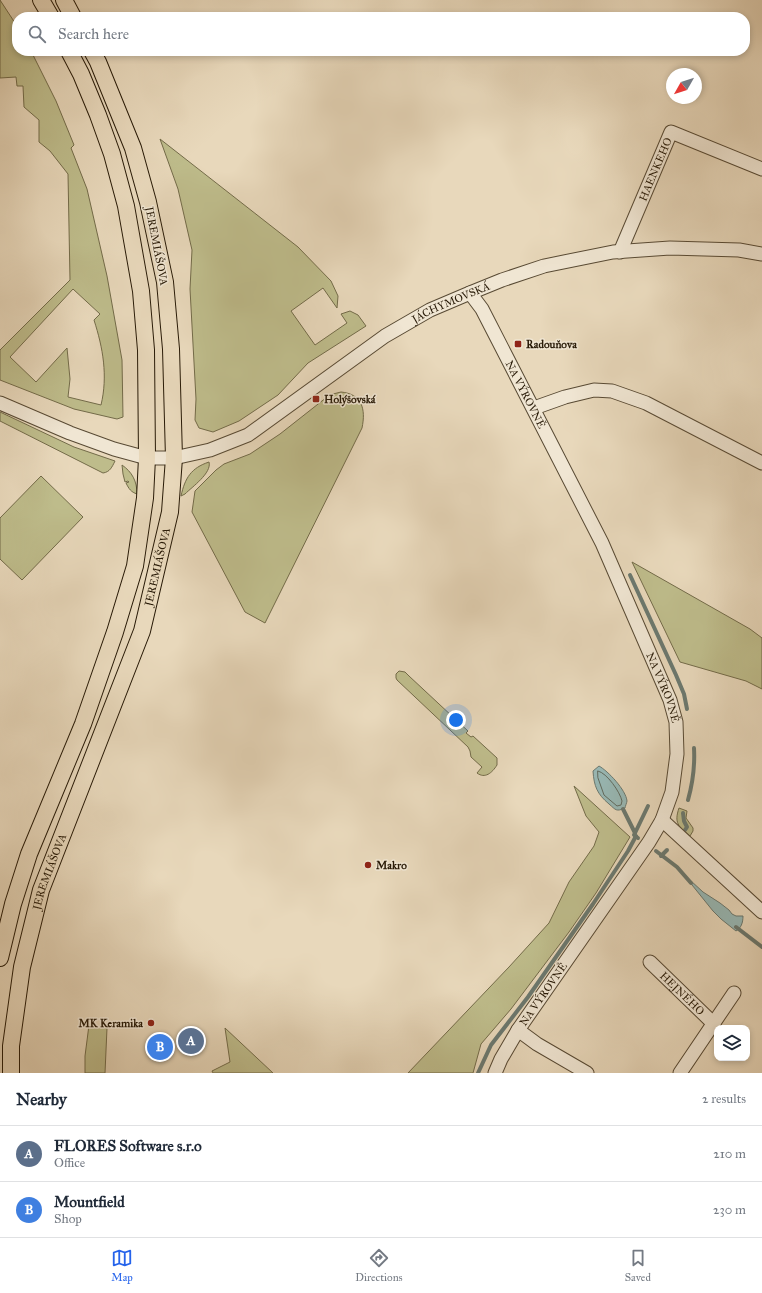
<!DOCTYPE html>
<html lang="en">
<head>
<meta charset="utf-8">
<style>
	:root { --surface:#fff; --page:#f6f6f7; --text:#1f2937; --muted:#747a83; --line:#e0e1e3; --accent:#2563eb }
	body { margin:0; font-family:"IM FELL Great Primer",serif; background:var(--page); color:var(--text) }
	.controls { position:absolute; right:12px; bottom:12px; display:grid; overflow:hidden; border-radius:8px; box-shadow:0 2px 6px #0003 }
	.controls button { width:36px; height:36px; display:grid; place-items:center; padding:0; border:0; border-bottom:1px solid var(--line); background:var(--surface); color:var(--text); font:20px sans-serif }
	.compass { position:absolute; left:666px; top:68px; width:36px; height:36px; border-radius:50%; background:var(--surface); box-shadow:0 2px 6px #0003; rotate:231deg }
	.you { position:absolute; left:456px; top:720px; width:14px; height:14px; margin:-10px; border:3px solid #fff; border-radius:50%; background:#1a73e8; box-shadow:0 0 0 6px #1a73e833 }
	.badge { display:grid; place-items:center; width:26px; height:26px; border-radius:50%; background:var(--accent); color:#fff; font-size:13px; font-weight:700 }
	.pin { position:absolute; translate:-50% -50%; border:2px solid #fff; box-shadow:0 1px 4px #0006 }
	.list { margin:0; padding:0; list-style:none }
	h2 { display:flex; justify-content:space-between; align-items:center; height:52px; margin:0; padding:0 16px; font-size:17px }
	h2 small { font-size:13px; font-weight:400; color:var(--muted) }
	.list li { display:grid; grid-template-columns:26px 1fr auto; gap:12px; align-items:center; box-sizing:border-box; height:56px; padding:0 16px; border-top:1px solid var(--line) }
	.list b { display:block; font-size:15px; white-space:nowrap }
	.list p { margin:0; font-size:13px; white-space:nowrap; color:var(--muted) }
	.list em { font-size:13px; font-style:normal; color:var(--muted) }
	.icon { flex:none; width:22px; height:22px; fill:none; stroke:currentColor; stroke-width:2; stroke-linecap:round; stroke-linejoin:round }
	.map { position:relative; flex:none; width:762px; height:1073px; overflow:hidden }
	.search { position:absolute; background:var(--surface); box-shadow:0 2px 6px #0003; left:12px; right:12px; top:12px; height:44px; display:flex; align-items:center; gap:10px; box-sizing:border-box; padding:0 14px; border-radius:16px; color:var(--muted); font-size:15px }
	.sheet { height:164px; background:var(--surface) }
	nav { display:flex; justify-content:space-around; align-items:center; box-sizing:border-box; height:56px; border-top:1px solid var(--line); background:var(--surface); font-size:11px; color:var(--muted) }
	nav a { display:grid; justify-items:center; gap:2px }
	nav .on { color:var(--accent) }
	.map>svg:first-child { display:block }
	.green { fill:#bebc8b; stroke:#736b49; fill-rule:evenodd }
	.water { fill:#98b9b6; stroke:#6b7970 }
	.lines { fill:none; stroke-linecap:round; stroke-linejoin:round }
	.shore { stroke:#606a5e; stroke-width:1 }
	.stream { stroke:#6b7970; stroke-width:4 }
	.minor-casing { stroke:#584a34; stroke-width:15 }
	.major-casing { stroke:#281a07; stroke-width:18 }
	.minor { stroke:#f0e6d3; stroke-width:13 }
	.major { stroke:#e8d8bb; stroke-width:16 }
	.poi-dot { fill:#8f2418; stroke:#f0e6d3; stroke-width:1.5 }
	.labels { text-anchor:middle; stroke-width:3; stroke-linejoin:round; paint-order:stroke }
	.street-label { font-size:11px; fill:#281a07; stroke:#f0e6d3 }
	.poi-label { font-size:11px; font-weight:bold; fill:#281a07; stroke:#f0e6d3; text-anchor:start }
</style>
</head>
<body>
<div class="map">
<svg width="762" height="1073" viewBox="0 0 762 1073">
	<rect width="100%" height="100%" fill="#e8d8bb"/>
	<filter id="stains"><feTurbulence type="fractalNoise" baseFrequency=".005" numOctaves="4"/><feColorMatrix values="0 0 0 0 .2 0 0 0 0 .09 0 0 0 0 .02 0 0 0 .5 -.17"/></filter>
	<radialGradient id="worn" r=".72"><stop offset=".6" stop-color="#630" stop-opacity="0"/><stop offset="1" stop-color="#630" stop-opacity=".3"/></radialGradient>
	<g class="green">
		<path d="M0,0L17,26V51H31L56,101L74,145L71,148L87,189L107,276L122,360L123,417L117,419L74,409L0,380V350L70,280L68,174L50,151L39,142V120L24,107L23,86H17L16,77L0,78ZM73,289L100,314L94,320C103,348 108,376 101,405L68,397L70,379L67,348L36,382L10,357Z"/>
		<polygon points="160,139 298,247 331,281 338,296 337,308 323,288 291,311 315,345 347,323 341,314 350,311 358,315 366,326 308,363 278,395 239,421 213,432 199,428 195,420 196,399 190,289 192,250 178,189"/>
		<path d="M341,392C362,394 366,409 362,428L265,623L245,612L192,512L195,491L216,470L224,464L250,454L280,434L327,397L333,394Z"/>
		<path d="M0,412L74,447L115,461C112,467 110,472 103,473L0,421Z"/>
		<path d="M209,462C212,473 192,487 185,494L181,496C185,478 191,468 209,462Z"/>
		<path d="M122,465C132,472 137,481 137,494C131,492 129,489 126,483L129,482L128,481L125,482L123,474Z"/>
		<polygon points="41,476 83,517 22,580 0,559 0,518"/>
		<polygon points="632,562 750,629 762,638 762,689 746,681 680,662"/>
		<path d="M399,671L405,672L409,676L468,731L466,733L471,737L473,736L497,758V765C492,773 485,779 477,773L482,767L471,757L470,751L468,747L397,680L396,678V674Z"/>
		<polygon points="574,786 630,837 596,893 569,932 511,1009 481,1044 473,1073 408,1073 509,967 549,923 569,882 594,846 599,832 586,816"/>
		<path d="M679,808L687,811L686,818L693,828V831L690,836C678,826 674,823 679,808Z"/>
		<polygon points="89,1025 107,1028 105,1073 85,1073 85,1056"/>
		<polygon points="225,1028 273,1073 213,1073 212,1071 230,1062"/>
	</g>
	<g class="water">
		<path d="M599,766C608,771 626,790 627,801C627,802 625,807 625,808C616,812 616,810 609,804C597,794 594,786 593,771Z"/>
		<path d="M688,880H690L703,892L720,903L729,910L732,914L736,916H743C743,923 741,928 736,931L721,919L713,911Z"/>
	</g>
	<g class="lines">
		<path class="shore" d="M598,771C607,773 620,792 622,801L621,805L617,806L604,795L598,778Z"/>
		<g class="stream">
			<polyline points="630,575 676,675 684,694 687,709"/>
			<path d="M688,800C693,782 695,766 694,748"/>
			<polyline points="623,809 635,833 634,835 638,838"/>
			<polyline points="683,813 684,821 687,827 685,830"/>
			<polyline points="635,833 648,806"/>
			<polyline points="656,851 677,867 691,883"/>
			<polyline points="661,856 667,850"/>
			<polyline points="736,927 762,947"/>
			<polyline points="478,1073 491,1045 528,997 593,904 628,851 636,836"/>
		</g>
		<g class="minor-casing">
			<g id="minor">
				<path id="s1" d="M620,252L671,132L762,169"/>
				<path id="s2" d="M470,293L482,309L602,543L670,700L676,722L677,754L672,792L662,820L649,842L518,1030L501,1059L495,1073"/>
				<path id="s3" d="M0,403L70,433L114,449L147,458H174L210,450L248,435L385,336L430,310L470,293L502,280L544,266L613,252L670,248L739,250L762,254"/>
				<polyline points="534,408 565,397 594,390 612,391 646,403 762,463"/>
				<polyline points="662,820 762,912"/>
				<path id="s4" d="M650,962L714,1024"/>
				<polyline points="518,1030 537,1044 587,1073"/>
				<polyline points="680,1073 734,993"/>
			</g>
		</g>
		<g class="major-casing">
			<g id="major">
				<polyline points="41,0 51,17"/>
				<polyline points="64,0 73,17"/>
				<polyline points="0,958 13,904 29,854 83,724 115,632 135,566 145,498 147,458 146,350 141,291 126,206 112,154 98,115 81,74 69,51"/>
				<path id="s5" d="M11,1073V1046L22,967L41,890L142,631L170,512L174,458L171,349L165,282L148,202L133,148L98,62L92,51"/>
			</g>
		</g>
		<use href="#minor" class="minor"/>
		<use href="#major" class="major"/>
	</g>
	<g class="poi-dot">
		<rect x="514" y="340" width="8" height="8" rx="2"/>
		<rect x="312" y="395" width="8" height="8" rx="2"/>
		<circle cx="368" cy="865" r="4"/>
		<circle cx="151" cy="1023" r="4"/>
	</g>
	<g class="labels">
		<g class="street-label">
			<text dy="4" stroke="none"><textPath href="#s1" startOffset="90">HAENKEHO</textPath></text>
			<text transform="translate(157 246) rotate(79)" y="4">JEREMIÁŠOVA</text>
			<text dy="4" stroke="none"><textPath href="#s3" startOffset="505">JÁCHYMOVSKÁ</textPath></text>
			<text dy="4" stroke="none"><textPath href="#s2" startOffset="116">NA VÝROVNĚ</textPath></text>
			<text dy="4" stroke="none"><textPath href="#s5" startOffset="530">JEREMIÁŠOVA</textPath></text>
			<text dy="4" stroke="none"><textPath href="#s2" startOffset="440">NA VÝROVNĚ</textPath></text>
			<text dy="4" stroke="none"><textPath href="#s5" startOffset="206">JEREMIÁŠOVA</textPath></text>
			<text dy="4" stroke="none"><textPath href="#s4" startOffset="45">HEJNÉHO</textPath></text>
			<text transform="translate(543 994) rotate(-55)" y="4">NA VÝROVNĚ</text>
		</g>
		<g class="poi-label">
			<text x="526" y="348">Radouňova</text>
			<text x="324" y="403">Holýšovská</text>
			<text x="376" y="869">Makro</text>
			<text x="143" y="1027" text-anchor="end">MK Keramika</text>
		</g>
	</g>
	<rect width="100%" height="100%" filter="url(#stains)"/>
	<rect width="100%" height="100%" fill="url(#worn)"/>
</svg>
<div class="controls">
<button><svg class="icon" aria-label="layers" viewBox="0 0 24 24"><path d="M12 4l9 5-9 5-9-5zM3 14l9 5 9-5"/></svg></button>
</div>
<svg class="compass" viewBox="-18 -18 36 36"><path d="M0-13l5 13h-10z" fill="#e53935"/><path d="M0 13l5-13h-10z" fill="#747a83"/></svg>
<div class="you"></div>
<div class="pin badge" style="left:191px;top:1041px;background:#5c6f8a">A</div>
<div class="pin badge" style="left:160px;top:1047px;background:#3f7fe0">B</div>
<div class="search"><svg class="icon" aria-label="search" viewBox="0 0 24 24"><circle cx="10" cy="10" r="6"/><path d="M15 15l6 6"/></svg>Search here</div>
</div>
<section class="sheet">
<h2>Nearby<small>2 results</small></h2>
<ul class="list">
<li><span class="badge" style="background:#5c6f8a">A</span><div><b>FLORES Software s.r.o</b><p>Office</p></div><em>210 m</em></li>
<li><span class="badge" style="background:#3f7fe0">B</span><div><b>Mountfield</b><p>Shop</p></div><em>230 m</em></li>
</ul>
</section>
<nav>
<a class="on"><svg class="icon" aria-label="map" viewBox="0 0 24 24"><path d="M3 6l6-2 6 2 6-2v14l-6 2-6-2-6 2zM9 4v14M15 6v14"/></svg>Map</a>
<a><svg class="icon" aria-label="directions" viewBox="0 0 24 24"><path d="M12 3l9 9-9 9-9-9zM9 14v-3h6M13 9l2 2-2 2"/></svg>Directions</a>
<a><svg class="icon" aria-label="saved" viewBox="0 0 24 24"><path d="M7 4h10v16l-5-4-5 4z"/></svg>Saved</a>
</nav>
</body>
</html>
